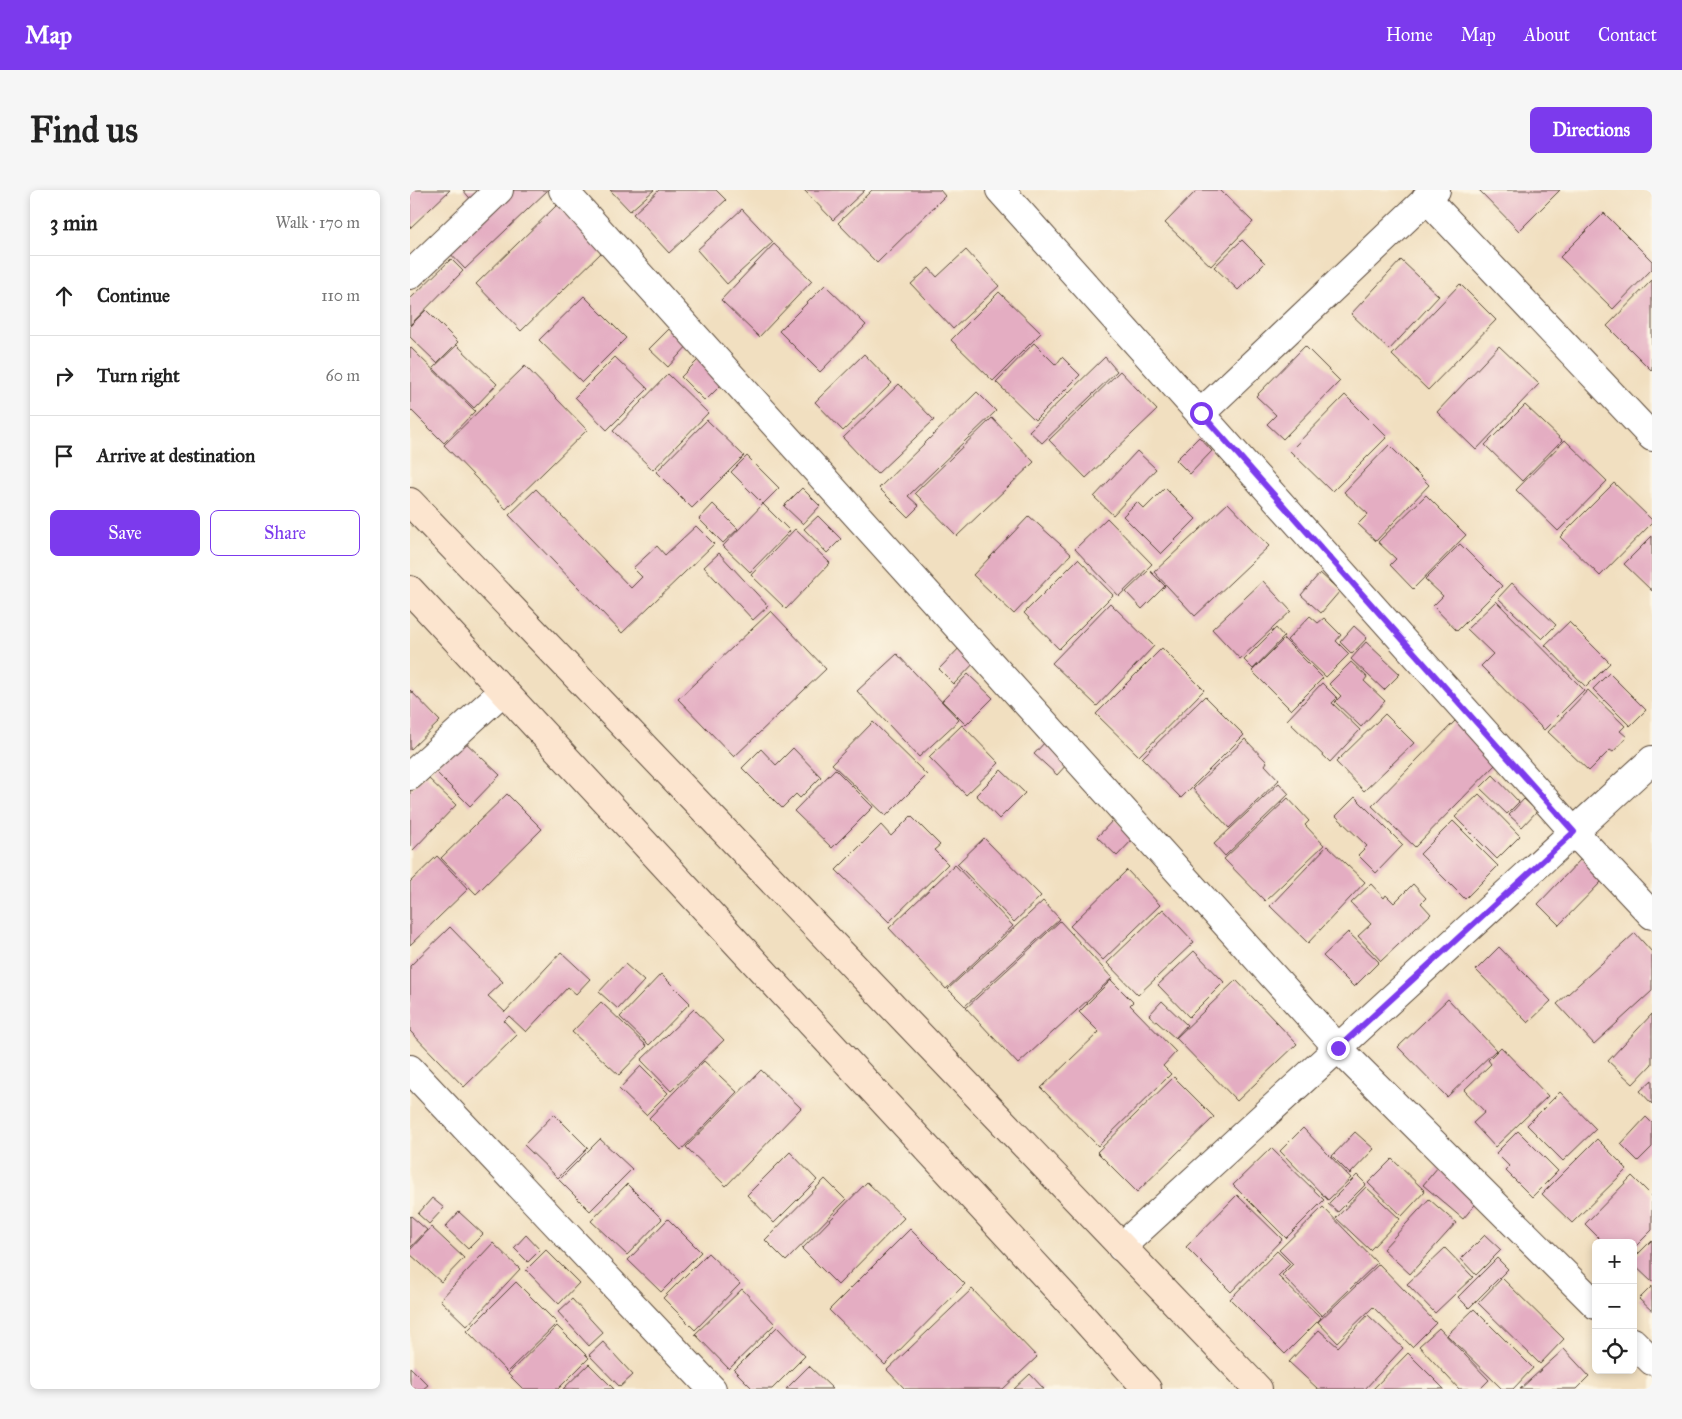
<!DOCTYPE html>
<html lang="en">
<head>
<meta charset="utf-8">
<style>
	:root { --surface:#fff; --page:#f6f6f6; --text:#222; --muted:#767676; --line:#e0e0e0; --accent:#7c3aed }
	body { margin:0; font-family:"IM FELL Great Primer",serif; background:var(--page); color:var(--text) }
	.controls { position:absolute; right:15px; bottom:15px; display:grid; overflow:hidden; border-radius:8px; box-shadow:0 2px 8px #0003 }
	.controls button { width:45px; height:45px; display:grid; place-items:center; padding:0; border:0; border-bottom:1px solid var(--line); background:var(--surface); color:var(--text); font:25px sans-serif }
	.stop { position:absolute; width:15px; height:15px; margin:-11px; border:4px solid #7c3aed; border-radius:50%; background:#fff }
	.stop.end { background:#7c3aed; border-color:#fff; box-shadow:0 1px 5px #0008 }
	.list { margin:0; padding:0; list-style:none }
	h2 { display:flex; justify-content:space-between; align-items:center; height:65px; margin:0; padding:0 20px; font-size:21px }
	h2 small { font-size:16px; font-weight:400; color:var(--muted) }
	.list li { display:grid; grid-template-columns:32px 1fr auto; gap:15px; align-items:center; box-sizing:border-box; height:80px; padding:0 20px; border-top:1px solid var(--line) }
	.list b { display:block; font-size:19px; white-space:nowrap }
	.list em { font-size:16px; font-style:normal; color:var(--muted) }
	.actions { display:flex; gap:10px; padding:15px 20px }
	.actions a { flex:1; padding:11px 0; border:1px solid var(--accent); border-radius:8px; text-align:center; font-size:18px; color:var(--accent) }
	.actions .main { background:var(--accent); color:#fff }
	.icon { flex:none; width:28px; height:28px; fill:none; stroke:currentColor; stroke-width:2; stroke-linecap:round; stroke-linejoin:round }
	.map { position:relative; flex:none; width:1242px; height:1199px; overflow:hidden; border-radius:8px }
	header { display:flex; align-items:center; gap:30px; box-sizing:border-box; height:70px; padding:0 25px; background:var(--accent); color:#fff }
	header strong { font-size:24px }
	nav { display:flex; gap:28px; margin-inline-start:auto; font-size:18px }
	.intro { display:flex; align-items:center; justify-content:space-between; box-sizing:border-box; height:120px; padding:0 30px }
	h1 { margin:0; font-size:35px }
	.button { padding:12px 22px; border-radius:8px; background:var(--accent); color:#fff; font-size:18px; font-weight:700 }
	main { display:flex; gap:30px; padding:0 30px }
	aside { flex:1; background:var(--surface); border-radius:8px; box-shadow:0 2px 8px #0003 }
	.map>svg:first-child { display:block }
	.building { fill:#e4adc2 }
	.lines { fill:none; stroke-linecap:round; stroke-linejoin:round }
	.street-casing { stroke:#564536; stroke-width:30 }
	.secondary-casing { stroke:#564536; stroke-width:30 }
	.street { stroke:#fff; stroke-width:28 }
	.secondary { stroke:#fce5cf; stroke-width:28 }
	.route { stroke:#7c3aed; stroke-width:6 }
</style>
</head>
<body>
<header>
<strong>Map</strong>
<nav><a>Home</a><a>Map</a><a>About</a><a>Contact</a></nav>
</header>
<div class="intro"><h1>Find us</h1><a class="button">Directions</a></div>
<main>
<aside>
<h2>3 min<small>Walk · 170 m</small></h2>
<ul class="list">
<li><svg class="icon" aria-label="ahead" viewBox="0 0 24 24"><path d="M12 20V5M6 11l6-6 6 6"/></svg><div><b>Continue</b></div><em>110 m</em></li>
<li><svg class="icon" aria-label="right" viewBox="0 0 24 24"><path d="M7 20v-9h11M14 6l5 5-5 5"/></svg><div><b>Turn right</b></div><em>60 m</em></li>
<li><svg class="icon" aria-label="arrive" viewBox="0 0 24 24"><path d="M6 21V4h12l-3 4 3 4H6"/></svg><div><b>Arrive at destination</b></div></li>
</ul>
<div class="actions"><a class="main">Save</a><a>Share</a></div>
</aside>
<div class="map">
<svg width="1242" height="1199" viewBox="0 0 1242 1199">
	<rect width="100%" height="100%" fill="#fcf5e5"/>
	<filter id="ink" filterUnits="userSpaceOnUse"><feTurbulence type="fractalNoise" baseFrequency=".02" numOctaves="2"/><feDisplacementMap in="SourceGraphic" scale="10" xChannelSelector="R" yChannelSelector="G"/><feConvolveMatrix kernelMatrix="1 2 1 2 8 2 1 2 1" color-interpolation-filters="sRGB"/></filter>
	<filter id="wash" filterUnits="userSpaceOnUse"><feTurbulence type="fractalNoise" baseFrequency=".0096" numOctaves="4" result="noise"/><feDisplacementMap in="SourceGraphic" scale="20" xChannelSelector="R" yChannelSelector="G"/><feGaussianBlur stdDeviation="1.12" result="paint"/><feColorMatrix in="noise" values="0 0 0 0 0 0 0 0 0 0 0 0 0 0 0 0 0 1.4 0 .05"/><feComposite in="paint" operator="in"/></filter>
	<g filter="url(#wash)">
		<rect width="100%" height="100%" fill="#f1dfc0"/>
		<g id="blocks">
			<g class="building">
				<polygon points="0,0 40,0 0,38"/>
				<polygon points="53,0 76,0 63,12"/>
				<polygon points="94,0 138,0 55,79 34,57"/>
				<polygon points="200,0 244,0 220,21"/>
				<polygon points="249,0 306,0 316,10 259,63 223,24"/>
				<polygon points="394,0 455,0 423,30"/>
				<polygon points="462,0 530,0 535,6 467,73 428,33"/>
				<polygon points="787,0 810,0 843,32 801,76 755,33"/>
				<polygon points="1069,0 1150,0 1109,41"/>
				<polygon points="148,14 193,61 111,141 66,94"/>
				<polygon points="332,19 363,52 317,94 287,60"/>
				<polygon points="1194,23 1242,71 1242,79 1203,119 1150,67"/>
				<polygon points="832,50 855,73 828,100 804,77"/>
				<polygon points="364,54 402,91 349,147 311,110"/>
				<polygon points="556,60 589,96 543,139 501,94 519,78 527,87"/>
				<polygon points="41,69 53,81 0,135 0,109"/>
				<polygon points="991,70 1029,106 979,160 941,124"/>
				<polygon points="1242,90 1242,179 1241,180 1197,136"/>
				<polygon points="1050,94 1086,130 1018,200 982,165"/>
				<polygon points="415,95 456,135 410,182 369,141"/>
				<polygon points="589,102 631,143 583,191 541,150"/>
				<polygon points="174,106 216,148 172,192 129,150"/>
				<polygon points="16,120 48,152 27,173 0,147 0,136"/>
				<polygon points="262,136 280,153 258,177 239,159"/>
				<polygon points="624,153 646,175 652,167 670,185 625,230 586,192"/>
				<polygon points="47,155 87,194 64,218 23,178"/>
				<polygon points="895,156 930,191 873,249 857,234 866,225 846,206"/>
				<polygon points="1089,156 1129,194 1066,260 1027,222"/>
				<polygon points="0,157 65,221 34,253 0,219"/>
				<polygon points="294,164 317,189 295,211 271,187"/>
				<polygon points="454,164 482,193 433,241 405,212"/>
				<polygon points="205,167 238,199 197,240 165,207"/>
				<polygon points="695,167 707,181 632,253 619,241"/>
				<polygon points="115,176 177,240 96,319 34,255"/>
				<polygon points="710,181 747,220 676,288 639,250"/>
				<polygon points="258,184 298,223 243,280 203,241"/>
				<polygon points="489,194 524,230 467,284 433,248"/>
				<polygon points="567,202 586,221 498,306 509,316 498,327 469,298"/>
				<polygon points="935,205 977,247 922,302 880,261"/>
				<polygon points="1115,215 1152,250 1112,291 1075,255"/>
				<polygon points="582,228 624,272 547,346 505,303"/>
				<polygon points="297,230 334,266 282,318 246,282"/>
				<polygon points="789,247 802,261 780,284 766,270"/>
				<polygon points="1155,250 1197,291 1148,341 1106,300"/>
				<polygon points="979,255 1019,295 966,351 948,334 958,324 934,302"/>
				<polygon points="727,261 746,279 703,325 684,307"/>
				<polygon points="337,266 369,298 353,314 321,282"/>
				<polygon points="1204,293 1242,330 1242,333 1190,386 1150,347"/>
				<polygon points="392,298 410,316 393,334 374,316"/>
				<polygon points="755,298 786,329 751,364 713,326 727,312 734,319"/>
				<polygon points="126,299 221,398 232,387 223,378 247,356 255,365 286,336 304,354 212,443 99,325"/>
				<polygon points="1016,305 1056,345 1003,399 980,375 986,369 968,352"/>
				<polygon points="818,313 859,356 785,426 744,382"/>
				<polygon points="303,314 328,339 313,353 289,329"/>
				<polygon points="353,314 380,341 340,382 313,356"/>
				<polygon points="408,326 431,349 417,363 394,339"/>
				<polygon points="619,326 661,364 604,424 563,385"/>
				<polygon points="697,328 742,374 709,406 665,359"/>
				<polygon points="385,339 420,373 376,419 341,385"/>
				<polygon points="1242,346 1242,401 1214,374"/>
				<polygon points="1050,354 1092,396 1047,441 1023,416 1033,406 1015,389"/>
				<polygon points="309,363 358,416 343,430 294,377"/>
				<polygon points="668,369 703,405 649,459 614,423"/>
				<polygon points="739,380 755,396 732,419 716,402"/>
				<polygon points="910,383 930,401 911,423 891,405"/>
				<polygon points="853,391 881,421 830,469 802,439"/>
				<polygon points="1102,393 1146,435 1132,449 1088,408"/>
				<polygon points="1086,411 1174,500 1134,540 1071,476 1083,464 1057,439"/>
				<polygon points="700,413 744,456 687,516 642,473"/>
				<polygon points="361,421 416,479 324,567 268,509"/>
				<polygon points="900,426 908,433 914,428 931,445 926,451 939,464 916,487 877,450"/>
				<polygon points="1159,432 1200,473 1176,497 1135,455"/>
				<polygon points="944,436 957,448 942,464 930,452"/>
				<polygon points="866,438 874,447 843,479 834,470"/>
				<polygon points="874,449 913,488 881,520 842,481"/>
				<polygon points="555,452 570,467 544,494 529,479"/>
				<polygon points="956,452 990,484 974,500 941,469"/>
				<polygon points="752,458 794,500 729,566 686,524"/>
				<polygon points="487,464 549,530 509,567 447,501"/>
				<polygon points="941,472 957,487 954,491 975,511 951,537 925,512 931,506 919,494"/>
				<polygon points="1199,483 1236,520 1220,536 1183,499"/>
				<polygon points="558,484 583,508 556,535 532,511"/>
				<polygon points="912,493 927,508 922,513 950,540 920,572 877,530"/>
				<polygon points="0,500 30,531 0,560"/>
				<polygon points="1178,500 1215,536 1210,541 1217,547 1203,562 1200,560 1179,581 1138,542"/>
				<polygon points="795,506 834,545 771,608 732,568"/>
				<polygon points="975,524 1004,553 954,601 926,572"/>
				<polygon points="1045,531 1087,573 1005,657 962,616"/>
				<polygon points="463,532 517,585 476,626 422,574"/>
				<polygon points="552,535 589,573 556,605 519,567"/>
				<polygon points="52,549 90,585 60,616 23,579"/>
				<polygon points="835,549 857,572 855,575 869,590 819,638 783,599"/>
				<polygon points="636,551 658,573 647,585 624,564"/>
				<polygon points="383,558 411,587 390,608 386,604 372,618 332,578 351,559 366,575"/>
				<polygon points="425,579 463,617 422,658 384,621"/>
				<polygon points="591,580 615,603 589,629 566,605"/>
				<polygon points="15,585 46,615 3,660 0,657 0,601"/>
				<polygon points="1083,585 1109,612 1097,624 1070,598"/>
				<polygon points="869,593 879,604 815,666 804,654"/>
				<polygon points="97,604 132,639 66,704 31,668"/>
				<polygon points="1069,604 1110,646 1087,669 1045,627"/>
				<polygon points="945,607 993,655 966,683 948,665 957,656 926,626"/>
				<polygon points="878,608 899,631 895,635 914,655 855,711 814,669"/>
				<polygon points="1114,609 1127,621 1112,637 1099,625"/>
				<polygon points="501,626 530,655 524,660 538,674 479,732 426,680 471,635 481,646"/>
				<polygon points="704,629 724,648 707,666 687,647"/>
				<polygon points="1043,631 1088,676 1055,709 1010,664"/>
				<polygon points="574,648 631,706 604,732 547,674"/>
				<polygon points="917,656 955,692 898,753 860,716"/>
				<polygon points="27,666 58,699 0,755 0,692"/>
				<polygon points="1172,668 1194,689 1149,735 1128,714"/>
				<polygon points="545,675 603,736 536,799 479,738"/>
				<polygon points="717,680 750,715 693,770 660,736"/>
				<polygon points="961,694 974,708 976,705 984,713 1003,694 1016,708 1011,713 1021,724 971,771 948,746 961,734 941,713"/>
				<polygon points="633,711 650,729 555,816 538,799"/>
				<polygon points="753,719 784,752 728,805 697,773"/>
				<polygon points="650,731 702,788 608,874 556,818"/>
				<polygon points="40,737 93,792 78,806 95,822 151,762 180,789 166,804 158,797 116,842 99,826 94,831 107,845 54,897 0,841 0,776"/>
				<polygon points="938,742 969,772 944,797 913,766"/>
				<polygon points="1225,743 1242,762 1242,801 1184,854 1147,814"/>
				<polygon points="1089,757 1141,811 1118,833 1066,780"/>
				<polygon points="784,761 814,792 779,827 748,795"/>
				<polygon points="215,774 234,791 208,819 189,802"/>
				<polygon points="251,784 280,813 239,855 210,827"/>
				<polygon points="701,790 723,812 720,815 766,862 753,876 761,884 688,956 631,898 689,842 669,822"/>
				<polygon points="826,790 887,854 827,911 766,848"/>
				<polygon points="1038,809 1086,860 1037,907 988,857"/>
				<polygon points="752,811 777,835 765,848 739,825"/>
				<polygon points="191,812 237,856 209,885 162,842"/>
				<polygon points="284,819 314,850 261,901 231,870"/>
				<polygon points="1242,824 1242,874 1223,894 1198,871"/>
				<polygon points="1091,857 1138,906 1085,957 1063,933 1075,922 1054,900 1081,874 1078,870"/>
				<polygon points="294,871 327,902 271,960 239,928"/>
				<polygon points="231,876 258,903 236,925 209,899"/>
				<polygon points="351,880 391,918 316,996 276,957"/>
				<polygon points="764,887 804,927 727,1002 687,962"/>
				<polygon points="1242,890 1242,914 1230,901"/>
				<polygon points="1150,902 1186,939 1153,971 1117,935"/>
				<polygon points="144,924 178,958 148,988 114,955"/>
				<polygon points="1236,927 1242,933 1242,957 1228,971 1211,954"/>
				<polygon points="893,938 941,988 918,1010 870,961"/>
				<polygon points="1108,941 1148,981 1122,1007 1095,980 1099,976 1086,963"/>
				<polygon points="945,942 964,959 940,984 922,966"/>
				<polygon points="190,949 222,979 180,1021 149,990"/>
				<polygon points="1187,949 1217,979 1162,1033 1132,1004"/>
				<polygon points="861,958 914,1010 876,1048 823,995"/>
				<polygon points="380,962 407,990 364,1033 337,1005"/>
				<polygon points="982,969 1015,1001 992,1026 958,993"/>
				<polygon points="1028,977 1068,1011 1053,1029 1013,995"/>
				<polygon points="947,985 956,994 928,1022 918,1014"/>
				<polygon points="1222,986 1242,1006 1242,1040 1223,1059 1223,1053 1194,1053 1175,1034"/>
				<polygon points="415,989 436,1010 376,1071 355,1050"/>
				<polygon points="457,992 494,1028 428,1095 392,1059"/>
				<polygon points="217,994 252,1029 217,1065 181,1031"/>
				<polygon points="956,997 990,1029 960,1060 926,1028"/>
				<polygon points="827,1005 872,1049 821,1102 776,1057"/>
				<polygon points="22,1008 34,1018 19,1034 8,1024"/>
				<polygon points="1019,1009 1046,1033 1000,1084 973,1059"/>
				<polygon points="913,1017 967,1073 912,1126 872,1085 883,1074 869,1060"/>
				<polygon points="49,1022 73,1044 58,1059 35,1037"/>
				<polygon points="1,1026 17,1040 0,1058 0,1027"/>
				<polygon points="258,1029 291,1062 251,1102 218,1070"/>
				<polygon points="21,1037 54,1068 31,1092 0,1064 0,1060"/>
				<polygon points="500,1039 555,1094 475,1175 419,1120"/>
				<polygon points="116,1045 130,1060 118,1072 104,1058"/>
				<polygon points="1075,1045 1091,1060 1066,1085 1051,1069"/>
				<polygon points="1242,1050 1242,1092 1223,1074 1223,1069"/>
				<polygon points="83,1053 110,1079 57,1136 30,1110"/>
				<polygon points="1035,1058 1063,1087 1025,1123 997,1094"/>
				<polygon points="136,1060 169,1093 149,1114 116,1080"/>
				<polygon points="867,1061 880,1074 868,1086 911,1128 875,1164 820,1109"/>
				<polygon points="298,1063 330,1094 285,1140 253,1108"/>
				<polygon points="1087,1068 1098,1079 1059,1118 1048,1107"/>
				<polygon points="969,1074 1026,1133 1002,1157 963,1117 927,1152 908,1132"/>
				<polygon points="1092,1088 1154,1149 1130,1174 1068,1113"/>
				<polygon points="106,1092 147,1133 97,1182 57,1141"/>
				<polygon points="1242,1096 1242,1121 1229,1109"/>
				<polygon points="332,1099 365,1134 319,1179 285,1144"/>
				<polygon points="562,1099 627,1167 593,1199 495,1199 477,1180"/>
				<polygon points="162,1109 193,1143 179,1156 148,1122"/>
				<polygon points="1064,1119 1123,1178 1103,1199 1092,1199 1037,1145"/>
				<polygon points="958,1125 993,1158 955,1199 908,1199 879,1172 909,1140 928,1157"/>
				<polygon points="147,1136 179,1168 148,1199 113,1199 98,1184"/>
				<polygon points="367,1137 395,1166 362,1199 343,1199 324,1180"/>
				<polygon points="1029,1138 1079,1190 1070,1199 1049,1199 1009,1156"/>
				<polygon points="193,1152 223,1185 210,1197 179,1165"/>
				<polygon points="1154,1159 1179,1186 1166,1199 1110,1199"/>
				<polygon points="998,1163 1034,1199 963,1199"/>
				<polygon points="179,1174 204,1199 153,1199"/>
				<polygon points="399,1176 423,1199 376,1199"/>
				<polygon points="0,1177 18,1195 13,1199 0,1199"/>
				<polygon points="620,1184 634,1199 604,1199"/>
			</g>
		</g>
	</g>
	<g filter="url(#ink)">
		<use href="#blocks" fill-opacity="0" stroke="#564536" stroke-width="1"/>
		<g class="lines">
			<g class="street-casing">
				<g id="street">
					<polyline points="153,0 928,858 1186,1115"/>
					<polyline points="590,0 1164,642 1242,725"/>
					<polyline points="1016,8 1242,247"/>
					<polyline points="0,85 89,0"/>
					<polyline points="791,223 1026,0"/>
					<polyline points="0,586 93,501"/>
					<polyline points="0,879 302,1199"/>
					<polyline points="711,1057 1242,570"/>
					<polyline points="1223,1152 1242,1171"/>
				</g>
			</g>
			<g class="secondary-casing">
				<g id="secondary">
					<polyline points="0,312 848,1199"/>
					<polyline points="0,400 654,1106 737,1199"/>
				</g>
			</g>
			<use href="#street" class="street"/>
			<use href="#secondary" class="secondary"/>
		</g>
	</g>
	<g class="lines" filter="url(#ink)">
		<polyline class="route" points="791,223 1164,642 928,858"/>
	</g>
</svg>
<div class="controls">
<button>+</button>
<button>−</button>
<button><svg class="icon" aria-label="locate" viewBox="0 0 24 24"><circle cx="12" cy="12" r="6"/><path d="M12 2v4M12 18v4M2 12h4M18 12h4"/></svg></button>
</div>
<div class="stop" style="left:791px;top:223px"></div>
<div class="stop end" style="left:928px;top:858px"></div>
</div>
</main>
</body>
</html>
